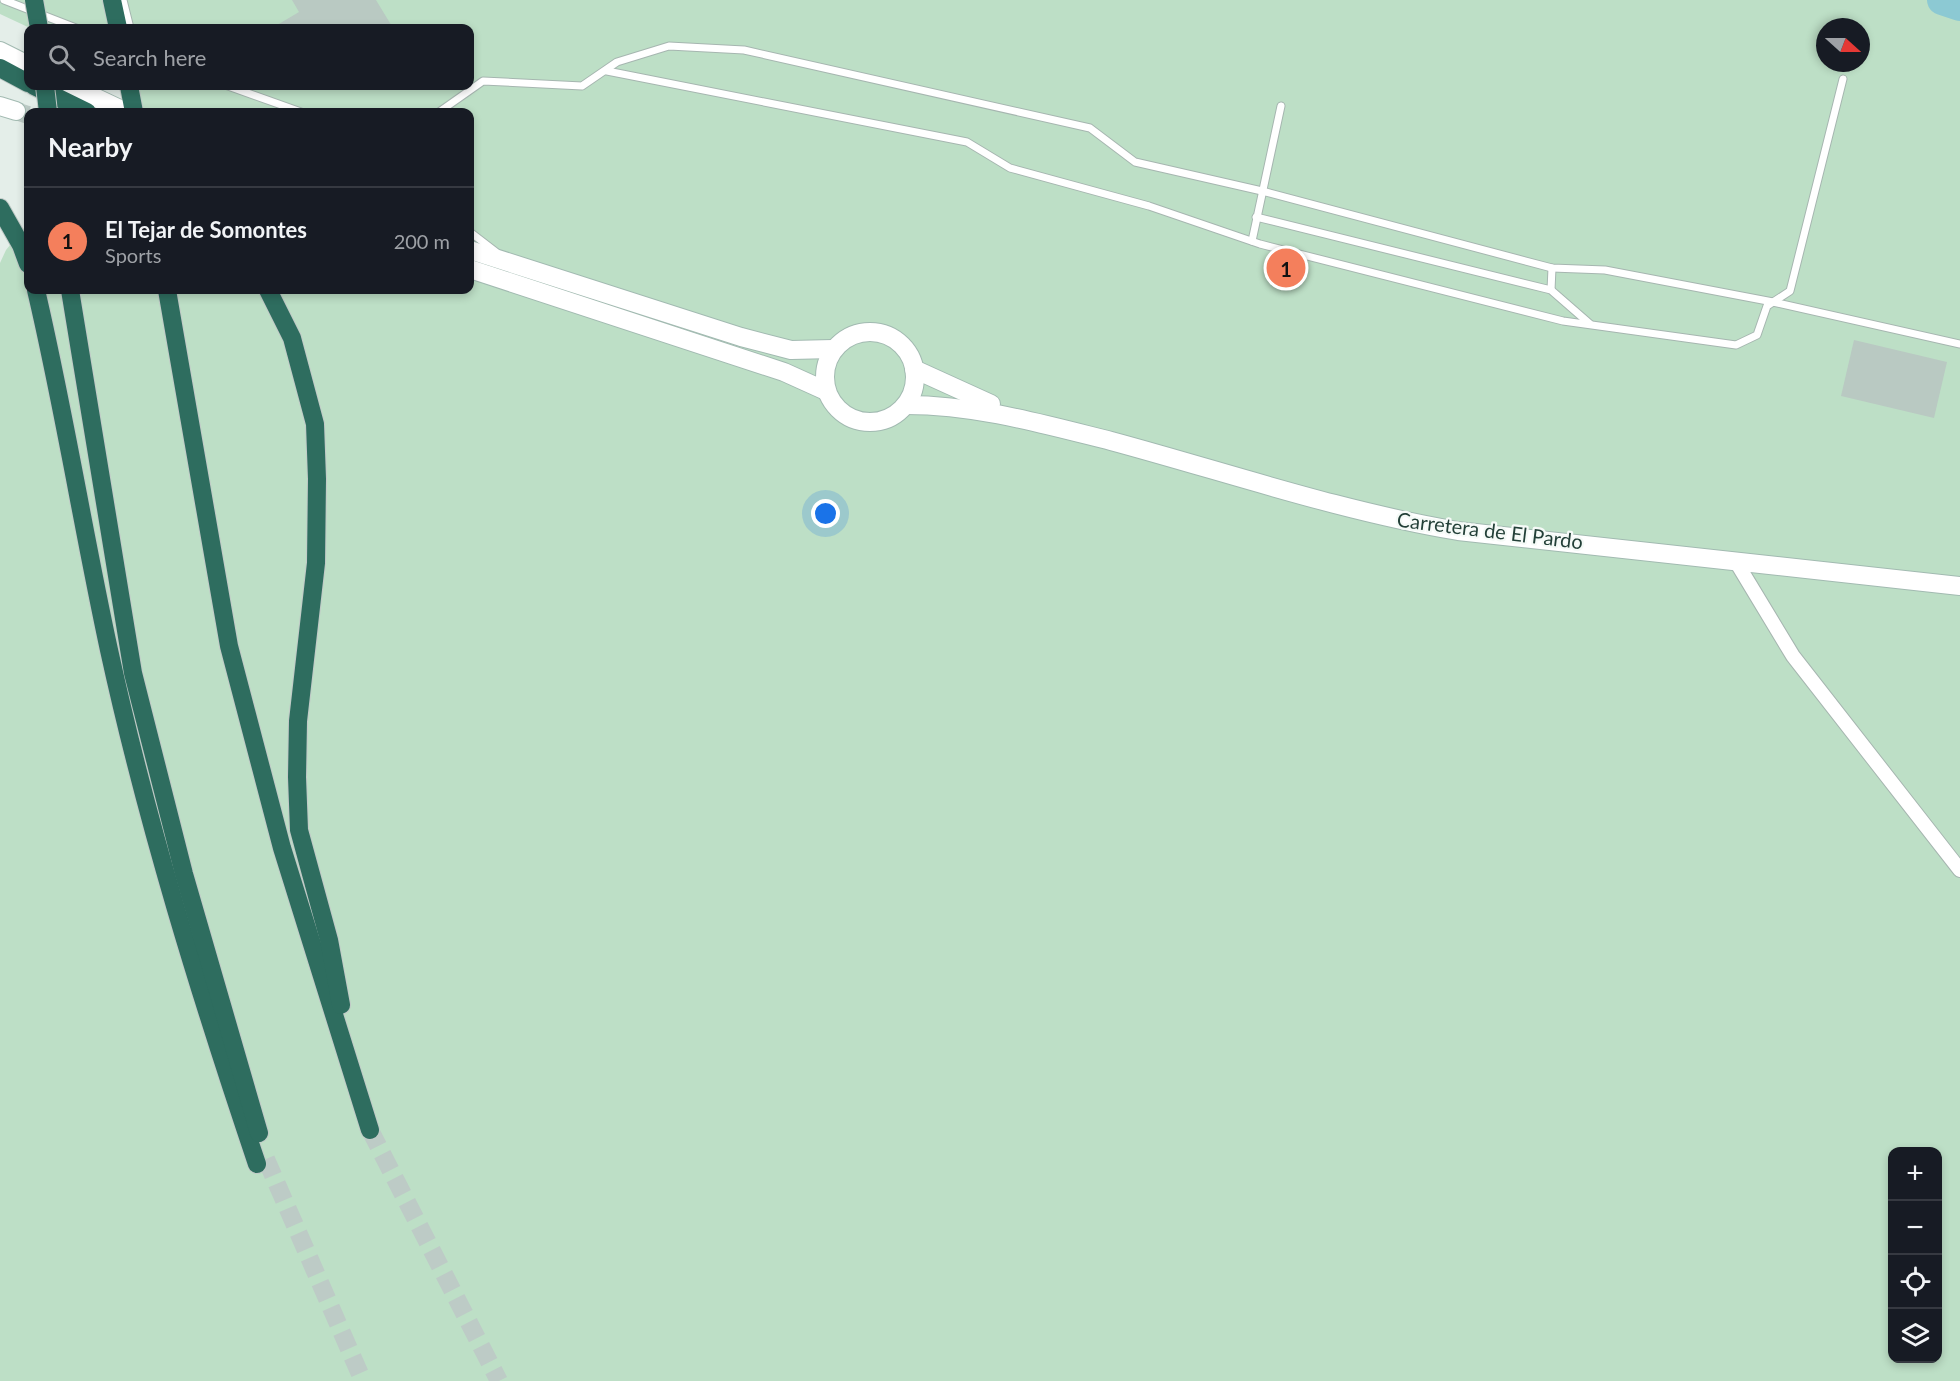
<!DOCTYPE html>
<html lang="en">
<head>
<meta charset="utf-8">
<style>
	:root { --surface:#171b24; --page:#20242c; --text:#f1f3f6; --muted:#9ea1a6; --line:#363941; --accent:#f47f5c }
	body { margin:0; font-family:Lato,sans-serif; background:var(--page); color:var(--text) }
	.controls { position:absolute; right:18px; bottom:18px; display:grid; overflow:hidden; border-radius:12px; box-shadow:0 3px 9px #0003 }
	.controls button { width:54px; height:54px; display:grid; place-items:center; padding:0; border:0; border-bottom:2px solid var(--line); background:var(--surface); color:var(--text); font:30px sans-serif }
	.compass { position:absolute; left:1816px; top:18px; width:54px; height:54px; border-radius:50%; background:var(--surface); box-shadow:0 3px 9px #0003; rotate:111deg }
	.you { position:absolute; left:826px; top:514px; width:21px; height:21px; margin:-15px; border:4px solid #fff; border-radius:50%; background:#1a73e8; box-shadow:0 0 0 9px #1a73e833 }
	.badge { display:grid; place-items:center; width:39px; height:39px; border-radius:50%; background:var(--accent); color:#111; font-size:20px; font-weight:700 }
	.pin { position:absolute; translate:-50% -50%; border:3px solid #fff; box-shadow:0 2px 6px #0006 }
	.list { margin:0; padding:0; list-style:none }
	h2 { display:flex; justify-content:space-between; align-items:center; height:78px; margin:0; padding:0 24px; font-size:26px }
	h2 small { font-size:20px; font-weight:400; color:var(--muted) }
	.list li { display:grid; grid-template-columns:39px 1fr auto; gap:18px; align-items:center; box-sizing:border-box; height:108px; padding:0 24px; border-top:2px solid var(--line) }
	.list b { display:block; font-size:22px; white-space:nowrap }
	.list p { margin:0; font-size:20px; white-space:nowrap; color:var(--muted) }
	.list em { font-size:20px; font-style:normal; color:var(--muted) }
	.icon { flex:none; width:33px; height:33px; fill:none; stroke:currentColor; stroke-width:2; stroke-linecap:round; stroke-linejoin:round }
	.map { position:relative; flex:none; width:1960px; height:1381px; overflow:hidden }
	.search { position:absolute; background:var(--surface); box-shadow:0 3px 9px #0003; left:24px; top:24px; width:450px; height:66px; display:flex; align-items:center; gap:15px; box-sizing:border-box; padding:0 21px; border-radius:12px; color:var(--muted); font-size:22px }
	.panel { position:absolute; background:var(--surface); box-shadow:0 3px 9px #0003; left:24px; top:108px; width:450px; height:186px; border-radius:12px }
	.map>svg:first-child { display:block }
	.green { fill:#bddfc6; fill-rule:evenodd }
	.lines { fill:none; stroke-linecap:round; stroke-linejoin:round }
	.river { stroke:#8cc9d3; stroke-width:30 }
	.building { fill:#b9c9c2 }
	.secondary-tunnel { stroke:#bdcbc6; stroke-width:18; stroke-dasharray:18 9; stroke-linecap:butt }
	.highway-tunnel { stroke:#bdcbc6; stroke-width:18; stroke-dasharray:18 9; stroke-linecap:butt }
	.lane-casing { stroke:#a6b6b0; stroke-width:9 }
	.street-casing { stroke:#a6b6b0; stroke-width:16 }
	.secondary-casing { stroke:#a2bab1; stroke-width:20 }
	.highway-casing { stroke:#c1cac7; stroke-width:20 }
	.lane { stroke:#fff; stroke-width:7 }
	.street { stroke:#fff; stroke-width:14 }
	.secondary { stroke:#fff; stroke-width:18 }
	.highway { stroke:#2e6d5f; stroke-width:18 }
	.highway-bridge-casing { stroke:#c1cac7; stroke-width:20; stroke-linecap:butt }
	.highway-bridge { stroke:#2e6d5f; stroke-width:18 }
	.labels { text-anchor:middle; stroke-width:4.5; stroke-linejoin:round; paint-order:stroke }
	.street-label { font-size:20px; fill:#234038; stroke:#f5faf7 }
</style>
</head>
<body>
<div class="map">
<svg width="1960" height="1381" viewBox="0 0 1960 1381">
	<rect width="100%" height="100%" fill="#e4eee9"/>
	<path class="green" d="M0,0H1960V1381H0V263L6,250L28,223V290H470V112H121L142,86H470V28H30L0,14ZM1825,27H1861V63H1825ZM1892,1152H1938V1358H1892Z"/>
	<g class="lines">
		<polyline class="river" points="1942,0 1960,6"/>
	</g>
	<g class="building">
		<polygon points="292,0 376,0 393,28 272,28 299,12"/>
		<polygon points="1854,340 1947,362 1934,418 1841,396"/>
	</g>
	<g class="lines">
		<polyline class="secondary-tunnel" points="16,111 28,115"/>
		<g class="highway-tunnel">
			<polyline points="370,1130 499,1381"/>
			<polyline points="266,1159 363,1381"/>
		</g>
		<g class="lane-casing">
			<g id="lane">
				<polyline points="4,0 76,28"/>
				<polyline points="123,0 130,28"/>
				<polyline points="607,71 967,142 1010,168 1149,206 1260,244 1563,321 1736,345 1757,335 1767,306 1790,291 1843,79"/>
				<polyline points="228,86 301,112"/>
				<polyline points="439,112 483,81 582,86 617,62 669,46 744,50 1090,128 1135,162 1262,191 1552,268 1605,270 1773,302 1960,344"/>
				<polyline points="1256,217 1551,290 1590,324"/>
				<polyline points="470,232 496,252"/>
				<polyline points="1252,241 1281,106"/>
				<polyline points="1551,290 1552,268"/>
			</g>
		</g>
		<g class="street-casing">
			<polyline id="street" points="1735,560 1793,656 1960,870"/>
		</g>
		<g class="secondary-casing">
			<g id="secondary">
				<polyline points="0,51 28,65"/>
				<polyline points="71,86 126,112"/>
				<polyline points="0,106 16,111"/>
				<polyline points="470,250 741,337 791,350 833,349"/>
				<polyline points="470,269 784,372 826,391"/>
				<circle cx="870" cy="377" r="45"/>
				<polyline points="914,369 991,404"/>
				<path d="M906,405C977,405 1043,424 1111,441C1226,472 1340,511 1458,531L1960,586"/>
			</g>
		</g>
		<g class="highway-casing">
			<g id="highway">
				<polyline points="112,0 118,28"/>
				<polyline points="0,68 28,83"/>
				<polyline points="34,86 87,112"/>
				<polyline points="129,86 134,112"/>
				<polyline points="0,208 21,245 28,264"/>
				<path d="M36,290C64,409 83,530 109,650C147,824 200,995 257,1164"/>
				<polyline points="70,290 133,673 184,874 259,1133"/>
				<polyline points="167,290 229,646 282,848 370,1130"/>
				<polyline points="268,290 292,338 315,424 317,479 316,563 298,721 297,777 299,830 329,940 341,1005"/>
			</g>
		</g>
		<use href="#lane" class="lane"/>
		<use href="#street" class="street"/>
		<use href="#secondary" class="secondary"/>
		<use href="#highway" class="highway"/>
		<g class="highway-bridge-casing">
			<g id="highway-bridge">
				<polyline points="34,0 39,28"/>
				<polyline points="45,86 48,112"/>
			</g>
		</g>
		<use href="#highway-bridge" class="highway-bridge"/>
	</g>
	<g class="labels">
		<g class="street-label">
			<text transform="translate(1490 531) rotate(7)" y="7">Carretera de El Pardo</text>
		</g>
	</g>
</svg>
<div class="controls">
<button>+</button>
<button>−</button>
<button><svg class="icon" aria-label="locate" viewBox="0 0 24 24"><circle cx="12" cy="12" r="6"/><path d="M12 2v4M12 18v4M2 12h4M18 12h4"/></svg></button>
<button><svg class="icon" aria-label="layers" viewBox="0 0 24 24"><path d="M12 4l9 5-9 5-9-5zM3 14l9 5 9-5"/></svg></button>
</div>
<svg class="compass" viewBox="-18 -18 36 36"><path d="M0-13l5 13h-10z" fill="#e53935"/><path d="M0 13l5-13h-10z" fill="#9ea1a6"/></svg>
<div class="you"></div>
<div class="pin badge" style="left:1286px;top:268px">1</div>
<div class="search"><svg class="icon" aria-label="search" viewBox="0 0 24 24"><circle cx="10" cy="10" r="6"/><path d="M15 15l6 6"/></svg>Search here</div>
<section class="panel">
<h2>Nearby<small></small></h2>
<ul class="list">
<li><span class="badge">1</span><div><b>El Tejar de Somontes</b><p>Sports</p></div><em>200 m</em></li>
</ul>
</section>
</div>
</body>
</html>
